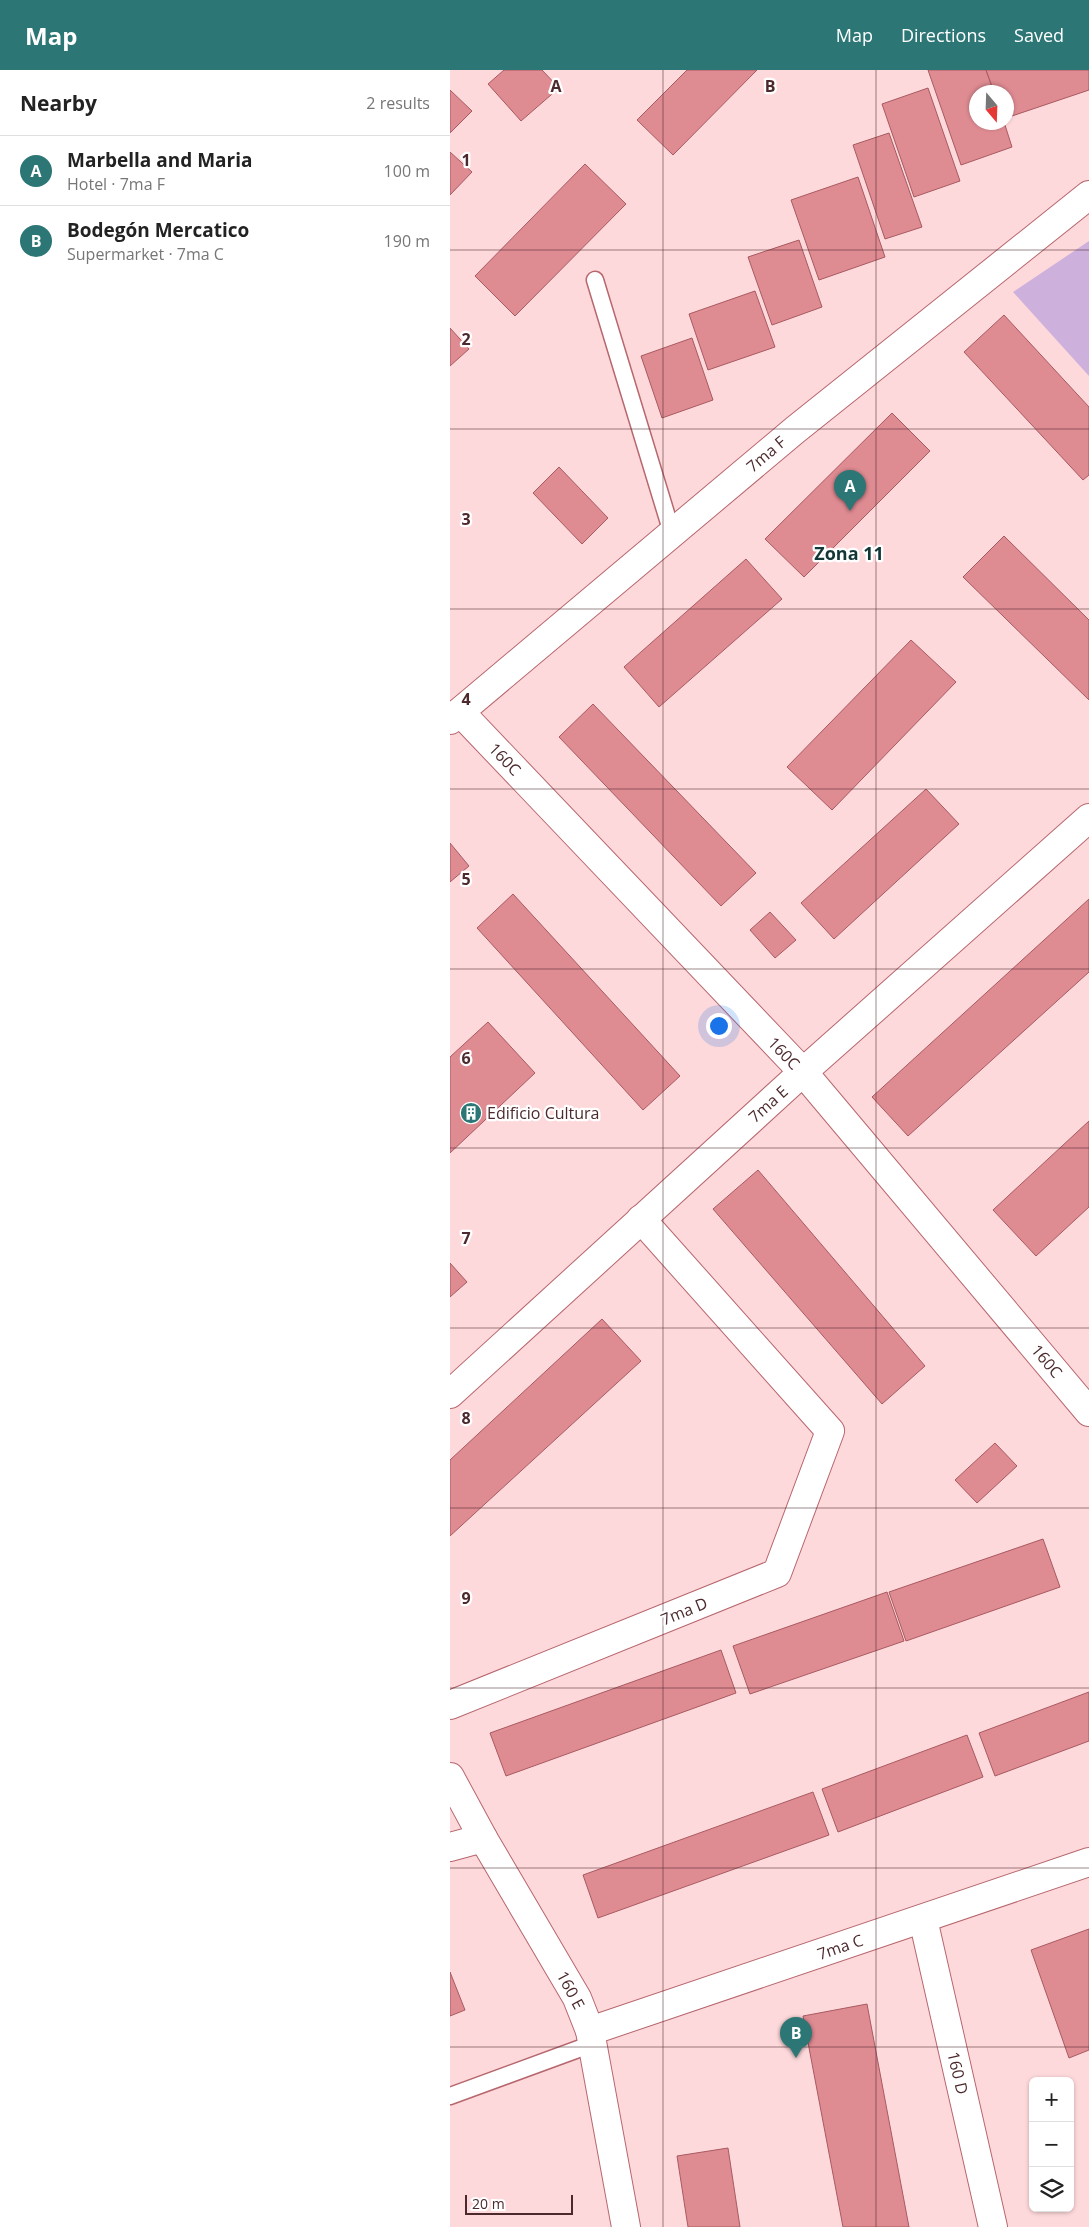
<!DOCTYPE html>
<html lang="en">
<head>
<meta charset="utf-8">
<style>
	:root { --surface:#fff; --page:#f6f6f6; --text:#222; --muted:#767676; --line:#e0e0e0; --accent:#2c7676 }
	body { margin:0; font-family:"Open Sans",sans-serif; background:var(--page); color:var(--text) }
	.controls { position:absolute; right:15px; bottom:15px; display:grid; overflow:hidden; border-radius:8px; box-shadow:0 1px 4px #0004 }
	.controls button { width:45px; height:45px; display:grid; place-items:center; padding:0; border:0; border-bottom:1px solid var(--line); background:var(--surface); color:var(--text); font:25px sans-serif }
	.compass { position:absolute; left:519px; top:15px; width:45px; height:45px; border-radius:50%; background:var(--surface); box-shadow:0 1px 4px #0004; rotate:161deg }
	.scale { position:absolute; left:15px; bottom:12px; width:108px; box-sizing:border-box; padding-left:5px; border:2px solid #4b292c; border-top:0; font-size:14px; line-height:18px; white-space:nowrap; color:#4b292c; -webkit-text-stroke:4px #fff; paint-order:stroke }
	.you { position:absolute; left:268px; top:955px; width:18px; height:18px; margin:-12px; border:4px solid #fff; border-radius:50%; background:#1a73e8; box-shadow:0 0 0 8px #1a73e833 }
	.badge { display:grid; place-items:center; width:32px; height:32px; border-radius:50%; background:var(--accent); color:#fff; font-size:16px; font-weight:700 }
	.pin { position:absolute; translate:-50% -41px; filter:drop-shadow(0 1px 2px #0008) }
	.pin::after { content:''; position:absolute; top:26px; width:18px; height:15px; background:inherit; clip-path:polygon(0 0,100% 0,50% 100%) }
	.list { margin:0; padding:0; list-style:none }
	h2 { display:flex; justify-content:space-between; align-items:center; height:65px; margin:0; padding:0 20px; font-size:21px }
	h2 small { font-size:16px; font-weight:400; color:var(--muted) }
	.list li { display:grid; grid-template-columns:32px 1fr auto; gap:15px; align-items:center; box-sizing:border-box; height:70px; padding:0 20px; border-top:1px solid var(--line) }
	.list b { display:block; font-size:19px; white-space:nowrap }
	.list p { margin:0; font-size:16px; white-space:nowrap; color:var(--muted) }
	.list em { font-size:16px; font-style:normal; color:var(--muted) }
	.icon { flex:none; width:28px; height:28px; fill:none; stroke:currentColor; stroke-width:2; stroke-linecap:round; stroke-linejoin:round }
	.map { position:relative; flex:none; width:639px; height:2157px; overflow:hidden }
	header { display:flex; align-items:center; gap:30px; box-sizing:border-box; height:70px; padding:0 25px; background:var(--accent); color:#fff }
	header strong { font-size:24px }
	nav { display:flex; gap:28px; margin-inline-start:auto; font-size:18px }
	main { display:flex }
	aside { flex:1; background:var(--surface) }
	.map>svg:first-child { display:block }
	.green { fill:#ceb0dc }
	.building { fill:#df8b92; stroke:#a85a61 }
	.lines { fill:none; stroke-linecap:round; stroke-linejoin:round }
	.service-casing { stroke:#b7676e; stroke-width:19 }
	.minor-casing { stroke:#b7676e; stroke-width:30 }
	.tertiary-casing { stroke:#b7676e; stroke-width:30 }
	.service { stroke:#fff; stroke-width:16 }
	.minor { stroke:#fff; stroke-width:28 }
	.tertiary { stroke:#fff; stroke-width:28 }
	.grid { fill:none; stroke:#4b292c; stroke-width:1; stroke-opacity:0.55 }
	.labels { text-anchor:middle; stroke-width:4.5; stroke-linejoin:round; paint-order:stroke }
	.street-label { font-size:16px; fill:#4b292c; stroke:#fff }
	.poi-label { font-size:16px; fill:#4b292c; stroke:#fff; text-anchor:start }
	.neighbourhood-label { font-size:18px; font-weight:bold; fill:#133636; stroke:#fff }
	.grid-label { font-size:16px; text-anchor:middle; font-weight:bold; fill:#4b292c; stroke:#fff; stroke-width:4.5; stroke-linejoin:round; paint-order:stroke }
</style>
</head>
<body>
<header>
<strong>Map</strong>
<nav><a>Map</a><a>Directions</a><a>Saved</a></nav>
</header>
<main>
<aside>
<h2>Nearby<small>2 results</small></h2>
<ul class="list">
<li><span class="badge">A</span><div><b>Marbella and Maria</b><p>Hotel · 7ma F</p></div><em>100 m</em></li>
<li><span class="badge">B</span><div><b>Bodegón Mercatico</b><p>Supermarket · 7ma C</p></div><em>190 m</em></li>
</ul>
</aside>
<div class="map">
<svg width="639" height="2157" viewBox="0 0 639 2157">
	<rect width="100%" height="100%" fill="#fed9db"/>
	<polygon class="green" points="639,171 639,306 563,222"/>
	<g class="building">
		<polygon points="54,0 92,0 109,18 71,51 38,14"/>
		<polygon points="237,0 307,0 223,85 187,50"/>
		<polygon points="478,0 536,0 544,22 526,22 526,52 554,52 562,77 511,95"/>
		<polygon points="536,0 639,0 639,20 556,48 556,22 544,22"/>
		<polygon points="478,18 510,111 464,127 432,34"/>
		<polygon points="0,20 22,41 0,63"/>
		<polygon points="439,63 472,157 435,169 403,75"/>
		<polygon points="0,82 22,102 0,125"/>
		<polygon points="135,94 176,134 65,246 25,206"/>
		<polygon points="408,107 435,187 369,210 341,130"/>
		<polygon points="349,170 372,237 322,255 298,187"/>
		<polygon points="305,221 325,277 258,300 239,244"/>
		<polygon points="554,245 639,337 639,405 633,410 514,282"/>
		<polygon points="0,258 19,279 0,296"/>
		<polygon points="242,268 263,330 212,348 191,286"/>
		<polygon points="442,343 480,381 354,507 315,469"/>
		<polygon points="109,397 158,448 132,474 83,423"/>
		<polygon points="554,466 639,550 639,630 513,507"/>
		<polygon points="296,489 332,529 209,637 174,597"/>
		<polygon points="461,570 506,612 382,740 337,697"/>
		<polygon points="143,634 306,803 271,836 109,667"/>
		<polygon points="476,719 509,754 384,869 351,833"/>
		<polygon points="0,773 19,796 0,812"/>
		<polygon points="63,824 230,1006 193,1040 27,858"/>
		<polygon points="639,829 639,902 458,1066 422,1027"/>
		<polygon points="320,842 346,870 325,888 300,860"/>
		<polygon points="38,952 85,1003 0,1083 0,987"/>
		<polygon points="639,1051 639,1137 586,1186 543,1140"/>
		<polygon points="308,1100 475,1296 432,1334 263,1139"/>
		<polygon points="0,1193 17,1212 0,1227"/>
		<polygon points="152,1249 191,1291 0,1466 0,1390"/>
		<polygon points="545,1373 567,1396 527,1433 505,1410"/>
		<polygon points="593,1469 610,1517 456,1571 439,1522"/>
		<polygon points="437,1522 454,1571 300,1624 283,1576"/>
		<polygon points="271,1580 286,1623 56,1706 40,1663"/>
		<polygon points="639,1622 639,1671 545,1706 529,1663"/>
		<polygon points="517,1665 533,1707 388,1762 372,1719"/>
		<polygon points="363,1722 379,1765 148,1848 133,1805"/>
		<polygon points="639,1859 639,1980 619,1988 581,1880"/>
		<polygon points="0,1902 15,1940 0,1946"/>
		<polygon points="417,1934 459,2157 393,2157 353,1946"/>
		<polygon points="278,2078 290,2157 238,2157 227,2086"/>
	</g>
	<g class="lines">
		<g class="service-casing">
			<g id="service">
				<polyline points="145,210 222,463"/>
				<polyline points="0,2026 142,1974"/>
			</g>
		</g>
		<g class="minor-casing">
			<g id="minor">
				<polyline points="10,642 353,1002 639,1342"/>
				<polyline points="0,650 345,360 639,125"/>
				<polyline points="0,1324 353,1002 639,748"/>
				<polyline points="0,1635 327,1503 380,1361 191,1149"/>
				<polyline points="0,1707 33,1768"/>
				<polyline points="473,1849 543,2157"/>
				<polyline points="140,1961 639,1792"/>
			</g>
		</g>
		<g class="tertiary-casing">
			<polyline id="tertiary" points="0,1777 33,1768 127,1928 140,1961 176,2157"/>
		</g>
		<use href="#service" class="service"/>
		<use href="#minor" class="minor"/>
		<use href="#tertiary" class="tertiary"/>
	</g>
	<path class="grid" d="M213,0V2157M426,0V2157M0,180H639M0,359H639M0,539H639M0,719H639M0,899H639M0,1078H639M0,1258H639M0,1438H639M0,1618H639M0,1798H639M0,1977H639"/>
	<defs>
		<g id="building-disc" transform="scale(1.125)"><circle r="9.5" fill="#2c7676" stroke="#fff"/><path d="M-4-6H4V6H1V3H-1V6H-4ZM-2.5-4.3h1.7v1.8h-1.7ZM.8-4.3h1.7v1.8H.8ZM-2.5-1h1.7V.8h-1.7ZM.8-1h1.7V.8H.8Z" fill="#fff"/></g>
	</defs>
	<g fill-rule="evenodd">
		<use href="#building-disc" x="21" y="1043"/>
	</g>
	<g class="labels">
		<g class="street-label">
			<text transform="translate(316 384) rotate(-40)" y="6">7ma F</text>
			<text transform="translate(55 689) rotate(46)" y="6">160C</text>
			<text transform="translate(334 983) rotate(46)" y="6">160C</text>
			<text transform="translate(318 1034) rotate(-42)" y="6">7ma E</text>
			<text transform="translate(597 1291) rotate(50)" y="6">160C</text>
			<text transform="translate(234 1541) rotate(-22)" y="6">7ma D</text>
			<text transform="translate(390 1877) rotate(-19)" y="6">7ma C</text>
			<text transform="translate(121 1920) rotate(62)" y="6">160 E</text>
			<text transform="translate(508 2003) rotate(77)" y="6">160 D</text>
		</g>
		<g class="poi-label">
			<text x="37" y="1049">Edificio Cultura</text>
		</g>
		<g class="neighbourhood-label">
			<text x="399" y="490">Zona 11</text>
		</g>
	</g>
	<g class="grid-label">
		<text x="106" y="22">A</text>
		<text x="320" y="22">B</text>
		<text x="16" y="96">1</text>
		<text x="16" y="275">2</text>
		<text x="16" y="455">3</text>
		<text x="16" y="635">4</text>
		<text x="16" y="815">5</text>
		<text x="16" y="994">6</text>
		<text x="16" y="1174">7</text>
		<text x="16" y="1354">8</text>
		<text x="16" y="1534">9</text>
	</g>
</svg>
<div class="controls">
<button>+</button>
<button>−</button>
<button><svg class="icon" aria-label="layers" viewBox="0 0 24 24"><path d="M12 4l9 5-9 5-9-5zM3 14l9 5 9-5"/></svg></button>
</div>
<svg class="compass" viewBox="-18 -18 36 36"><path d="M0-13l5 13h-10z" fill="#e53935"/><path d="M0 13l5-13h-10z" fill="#767676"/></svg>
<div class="scale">20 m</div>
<div class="you"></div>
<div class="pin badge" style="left:400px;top:441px">A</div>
<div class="pin badge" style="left:346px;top:1988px">B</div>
</div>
</main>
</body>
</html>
